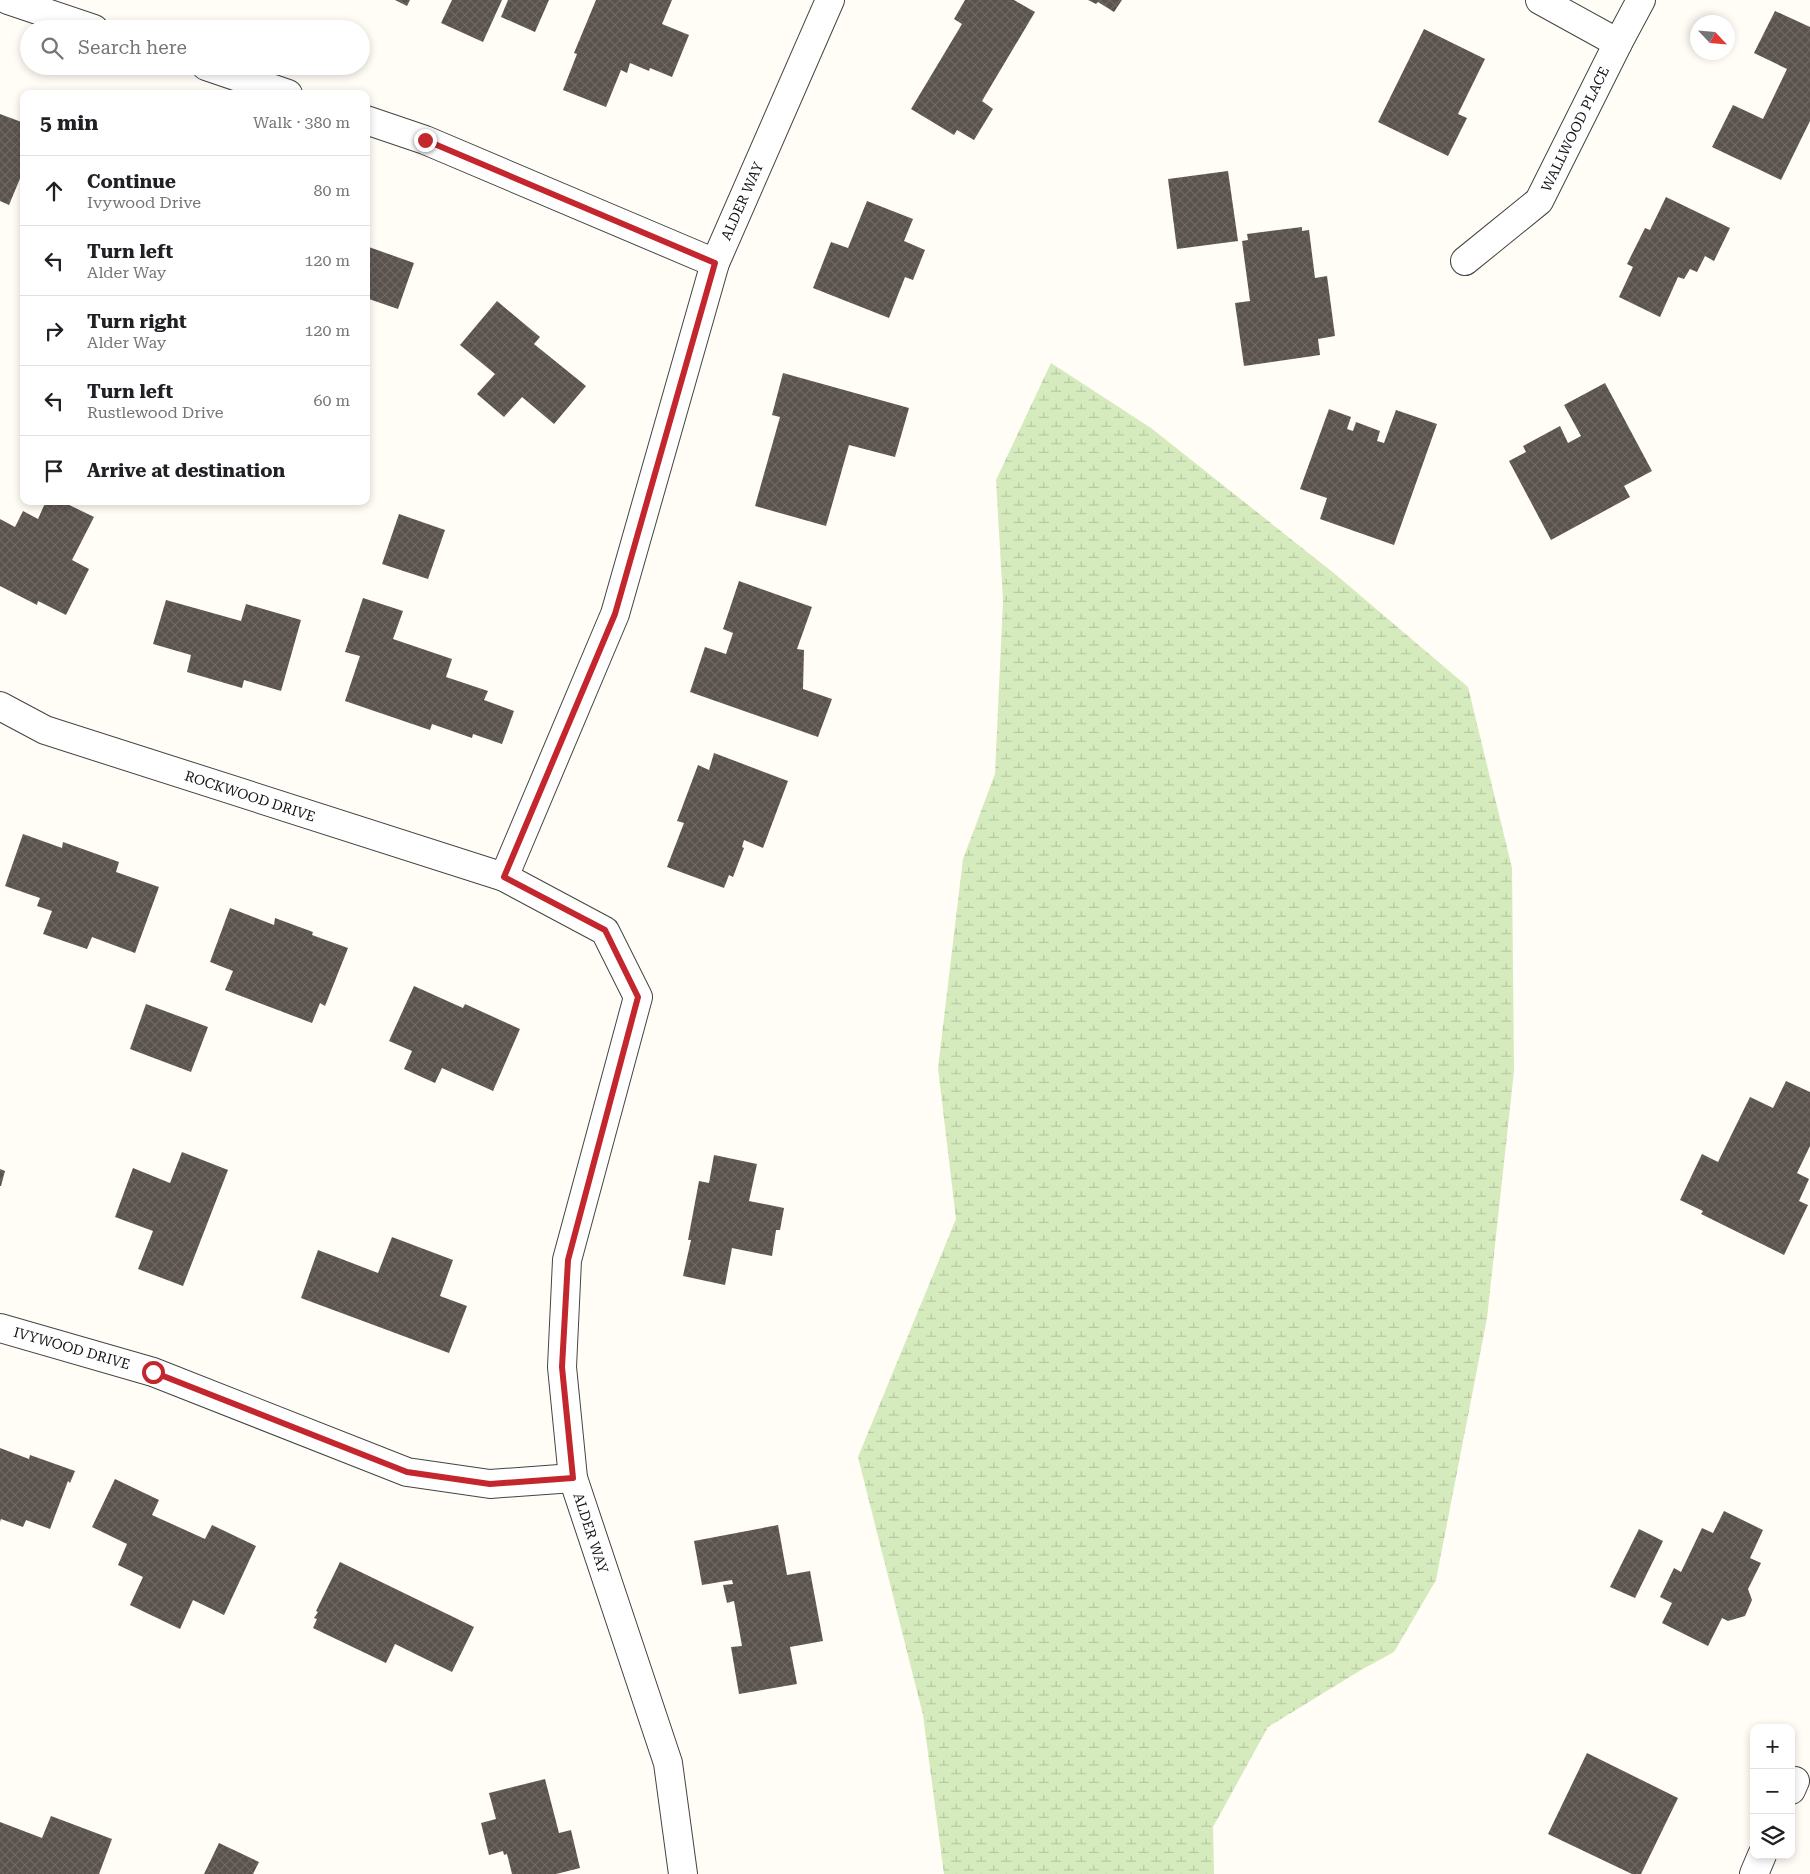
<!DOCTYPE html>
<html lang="en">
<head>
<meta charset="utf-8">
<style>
	:root { --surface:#fff; --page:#f2f2f2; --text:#202124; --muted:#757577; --line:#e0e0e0 }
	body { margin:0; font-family:"Roboto Serif",serif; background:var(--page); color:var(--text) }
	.controls { position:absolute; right:15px; bottom:15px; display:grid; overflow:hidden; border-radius:10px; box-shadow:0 2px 8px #0003 }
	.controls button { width:45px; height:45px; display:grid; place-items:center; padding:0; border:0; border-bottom:1px solid var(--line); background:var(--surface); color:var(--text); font:25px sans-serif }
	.compass { position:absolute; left:1690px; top:15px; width:45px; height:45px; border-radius:50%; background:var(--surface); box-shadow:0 2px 8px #0003; rotate:116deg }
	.stop { position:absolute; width:15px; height:15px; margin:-11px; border:4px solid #c4262e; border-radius:50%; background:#fff }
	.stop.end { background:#c4262e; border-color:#fff; box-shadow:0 1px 5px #0008 }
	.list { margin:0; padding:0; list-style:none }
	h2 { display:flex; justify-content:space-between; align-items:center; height:65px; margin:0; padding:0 20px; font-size:21px }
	h2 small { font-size:16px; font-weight:400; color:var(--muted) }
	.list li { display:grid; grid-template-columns:32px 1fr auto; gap:15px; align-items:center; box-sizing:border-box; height:70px; padding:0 20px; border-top:1px solid var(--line) }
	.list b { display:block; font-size:19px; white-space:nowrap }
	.list p { margin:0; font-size:16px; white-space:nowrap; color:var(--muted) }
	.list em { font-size:16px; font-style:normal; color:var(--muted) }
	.icon { flex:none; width:28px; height:28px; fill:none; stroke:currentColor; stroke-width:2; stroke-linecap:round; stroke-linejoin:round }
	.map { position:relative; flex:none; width:1810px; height:1874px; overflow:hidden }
	.search { position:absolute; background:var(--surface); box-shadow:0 2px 8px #0003; left:20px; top:20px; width:350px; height:55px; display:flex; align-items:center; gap:12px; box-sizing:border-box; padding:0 18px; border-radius:28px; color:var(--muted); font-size:19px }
	.panel { position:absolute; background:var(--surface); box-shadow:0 2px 8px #0003; left:20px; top:90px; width:350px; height:415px; border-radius:10px }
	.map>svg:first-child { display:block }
	.wetland { fill:url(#wetland-marsh) }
	.building { fill:url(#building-cross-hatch) }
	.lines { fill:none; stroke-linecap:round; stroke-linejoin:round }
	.street-casing { stroke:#444; stroke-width:30 }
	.street { stroke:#fff; stroke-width:28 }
	.route { stroke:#c4262e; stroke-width:6 }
	.labels { text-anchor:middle; stroke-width:5; stroke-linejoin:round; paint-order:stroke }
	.street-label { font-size:14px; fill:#111; stroke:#fff }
</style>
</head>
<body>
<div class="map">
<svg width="1810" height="1874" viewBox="0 0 1810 1874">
	<defs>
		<pattern id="wetland-marsh" width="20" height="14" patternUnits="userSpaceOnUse" patternTransform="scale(1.25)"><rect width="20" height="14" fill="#d5ebbd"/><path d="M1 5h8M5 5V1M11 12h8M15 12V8" fill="none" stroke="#b6c8a1"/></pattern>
		<pattern id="building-cross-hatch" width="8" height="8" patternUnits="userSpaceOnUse" patternTransform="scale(1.25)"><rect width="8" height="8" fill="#5a524d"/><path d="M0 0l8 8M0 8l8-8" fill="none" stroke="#6d6662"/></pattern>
	</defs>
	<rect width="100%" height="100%" fill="#fffdf5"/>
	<polygon class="wetland" points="1051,363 1151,428 1335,574 1468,687 1512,868 1514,1071 1487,1318 1436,1580 1394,1652 1361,1670 1268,1727 1213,1827 1214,1874 944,1874 923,1715 858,1457 956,1219 938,1068 963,859 995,774 1003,601 996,480"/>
	<g class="building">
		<polygon points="395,0 410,0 407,6"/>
		<polygon points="452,0 502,0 483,42 441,23"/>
		<polygon points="508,0 549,0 535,32 501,17"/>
		<polygon points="596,0 672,0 662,24 689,35 672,77 650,68 649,71 630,63 627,73 621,70 606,107 563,90 577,54 574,53"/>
		<polygon points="965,0 1014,0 1035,12 982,101 993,109 974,140 957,130 954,135 911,109 962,24 954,19"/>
		<polygon points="1088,0 1122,0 1114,12 1098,2 1096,4"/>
		<polygon points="1775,11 1810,27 1810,121 1781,180 1712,147 1733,105 1763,119 1787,69 1754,53"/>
		<polygon points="1424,29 1485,59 1458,114 1467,118 1448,156 1378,122"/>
		<polygon points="0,114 24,123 24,169 9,205 0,201"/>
		<polygon points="1228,171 1238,241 1177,249 1168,179"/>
		<polygon points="1666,197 1730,228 1714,261 1705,256 1697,272 1690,269 1684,279 1678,277 1660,317 1619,297 1633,267 1627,264 1645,228 1650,230"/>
		<polygon points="867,201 913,219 904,241 925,250 913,280 905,277 889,318 813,288 831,242 848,248"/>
		<polygon points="1302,227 1302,231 1309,230 1315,278 1327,276 1335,336 1318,339 1320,355 1244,366 1235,303 1250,301 1242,241 1248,240 1247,234"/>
		<polygon points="366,246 414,263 398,309 366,298"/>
		<polygon points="497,301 540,337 534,344 586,386 554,424 522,397 504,417 477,394 495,374 460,345"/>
		<polygon points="783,373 909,408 895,457 849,445 826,526 755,506 780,417 772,415"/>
		<polygon points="1605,383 1652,471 1624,486 1630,497 1551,540 1509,461 1526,452 1523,446 1560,426 1568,443 1581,436 1564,405"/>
		<polygon points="1329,409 1351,417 1347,429 1353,431 1356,422 1380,431 1377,441 1384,443 1396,410 1437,424 1394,545 1320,519 1327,498 1300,489"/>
		<polygon points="46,501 61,501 94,517 72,560 89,569 66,615 38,601 37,605 0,586 0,519 15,527 23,511 38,519"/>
		<polygon points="399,514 445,530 428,579 382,564"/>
		<polygon points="739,581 812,607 797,649 804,650 803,689 832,699 818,737 690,692 705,647 726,654 733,633 723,629"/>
		<polygon points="363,598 403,611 393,639 452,659 446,677 488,691 484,700 514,711 502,744 473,734 472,738 432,724 430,730 345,701 360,656 345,652"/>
		<polygon points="166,600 241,621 246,604 301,620 281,691 244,680 242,688 187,672 191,655 153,644"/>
		<polygon points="714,753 788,781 763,848 744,840 742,847 744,848 733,877 729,875 724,888 667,867 684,823 677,821 698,765 709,770"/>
		<polygon points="23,834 62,848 63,842 119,862 116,872 159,887 135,953 92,937 87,949 43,934 52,911 37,906 40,898 5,886"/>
		<polygon points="230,908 274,925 275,918 313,932 312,935 348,948 325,1006 320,1003 312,1023 225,990 233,971 210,962"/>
		<polygon points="414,986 463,1008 465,1004 520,1029 493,1091 442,1068 435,1083 404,1069 412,1051 389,1041"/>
		<polygon points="146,1004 208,1027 191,1072 130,1049"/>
		<polygon points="1786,1081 1810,1092 1810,1146 1797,1173 1809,1179 1799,1201 1808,1205 1784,1255 1701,1214 1703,1211 1680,1200 1702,1154 1718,1162 1750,1097 1773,1108"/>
		<polygon points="182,1152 228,1170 183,1286 138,1269 153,1231 115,1217 133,1168 170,1183"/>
		<polygon points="714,1155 757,1164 749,1201 784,1208 780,1230 776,1230 772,1256 732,1248 725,1285 683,1276 691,1240 688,1240 699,1181 709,1183"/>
		<polygon points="0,1169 5,1171 1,1186 0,1186"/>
		<polygon points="392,1237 453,1260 440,1296 467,1306 449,1353 301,1298 318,1250 378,1273"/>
		<polygon points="0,1448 29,1459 30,1455 75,1471 70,1483 68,1481 50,1529 26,1520 23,1527 1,1519 0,1522"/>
		<polygon points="115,1479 159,1500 152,1515 205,1539 212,1525 256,1546 224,1615 193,1600 180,1629 130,1605 143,1577 118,1565 127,1544 92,1527"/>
		<polygon points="1724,1511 1763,1530 1750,1558 1761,1563 1748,1589 1752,1600 1745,1616 1728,1621 1722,1618 1708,1646 1662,1623 1672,1603 1660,1597 1674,1568 1681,1572 1702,1528 1713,1533"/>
		<polygon points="778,1525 787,1575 810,1571 823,1641 790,1647 797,1684 739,1694 731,1647 742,1646 734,1601 727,1603 723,1585 733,1584 732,1580 702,1585 694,1541"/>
		<polygon points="1639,1529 1663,1541 1635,1598 1610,1587"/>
		<polygon points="340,1562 474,1627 452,1672 395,1644 386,1663 313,1628 317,1619 314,1618 318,1612 316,1611"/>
		<polygon points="1587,1753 1678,1798 1641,1874 1632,1874 1548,1834"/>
		<polygon points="545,1779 559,1833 571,1830 580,1868 556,1874 512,1874 507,1854 504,1855 503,1851 489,1855 481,1823 496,1819 489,1793"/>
		<polygon points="51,1816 112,1839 99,1874 0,1874 0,1822 42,1838"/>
		<polygon points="219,1843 259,1862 253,1874 204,1874"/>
	</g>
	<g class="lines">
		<g class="street-casing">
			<g id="street">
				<polyline points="8,0 94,29"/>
				<polyline points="1540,0 1618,43"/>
				<polyline points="206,66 288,94"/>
				<polyline points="366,120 425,140 715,263"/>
				<polyline points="1465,261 1539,201 1618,43 1641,0"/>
				<polyline points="0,706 45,730 504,877 605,931 638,997 567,1260 562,1367 573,1478 668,1763 683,1874"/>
				<polyline points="504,877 615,614 715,263 830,0"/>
				<polyline points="0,1328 153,1372 407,1472 490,1484 573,1478"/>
				<polyline points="1791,1790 1795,1781"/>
				<polyline points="1754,1874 1762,1855"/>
			</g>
		</g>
		<use href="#street" class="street"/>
	</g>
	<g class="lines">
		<polyline class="route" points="153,1372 407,1472 490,1484 573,1478 562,1367 568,1260 638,997 605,930 504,877 615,614 715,263 425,140"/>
	</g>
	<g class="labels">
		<g class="street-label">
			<text transform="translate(1575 129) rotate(-64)" y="5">WALLWOOD PLACE</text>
			<text transform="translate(742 201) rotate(-66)" y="5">ALDER WAY</text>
			<text transform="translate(250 796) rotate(18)" y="5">ROCKWOOD DRIVE</text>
			<text transform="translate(72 1348) rotate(16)" y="5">IVYWOOD DRIVE</text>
			<text transform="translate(591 1533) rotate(72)" y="5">ALDER WAY</text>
		</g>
	</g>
</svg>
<div class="controls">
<button>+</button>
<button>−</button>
<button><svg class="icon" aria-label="layers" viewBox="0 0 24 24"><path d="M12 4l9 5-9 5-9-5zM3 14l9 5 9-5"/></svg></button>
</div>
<svg class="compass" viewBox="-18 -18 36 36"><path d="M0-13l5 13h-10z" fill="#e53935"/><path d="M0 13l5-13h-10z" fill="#757577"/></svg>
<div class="stop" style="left:153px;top:1372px"></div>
<div class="stop end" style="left:425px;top:140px"></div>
<div class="search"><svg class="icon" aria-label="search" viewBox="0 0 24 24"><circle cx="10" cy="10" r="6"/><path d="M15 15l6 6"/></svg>Search here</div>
<section class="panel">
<h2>5 min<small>Walk · 380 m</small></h2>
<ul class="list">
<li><svg class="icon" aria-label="ahead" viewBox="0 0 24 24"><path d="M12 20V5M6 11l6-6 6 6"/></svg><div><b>Continue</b><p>Ivywood Drive</p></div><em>80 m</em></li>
<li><svg class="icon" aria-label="left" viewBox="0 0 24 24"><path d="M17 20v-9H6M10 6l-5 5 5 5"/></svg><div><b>Turn left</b><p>Alder Way</p></div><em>120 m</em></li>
<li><svg class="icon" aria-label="right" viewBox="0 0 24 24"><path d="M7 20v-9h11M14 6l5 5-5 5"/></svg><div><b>Turn right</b><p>Alder Way</p></div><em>120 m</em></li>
<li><svg class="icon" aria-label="left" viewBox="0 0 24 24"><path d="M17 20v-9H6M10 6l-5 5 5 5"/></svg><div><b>Turn left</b><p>Rustlewood Drive</p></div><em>60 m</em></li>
<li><svg class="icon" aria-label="arrive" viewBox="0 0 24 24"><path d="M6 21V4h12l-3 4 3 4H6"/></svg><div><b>Arrive at destination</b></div></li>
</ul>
</section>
</div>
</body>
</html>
